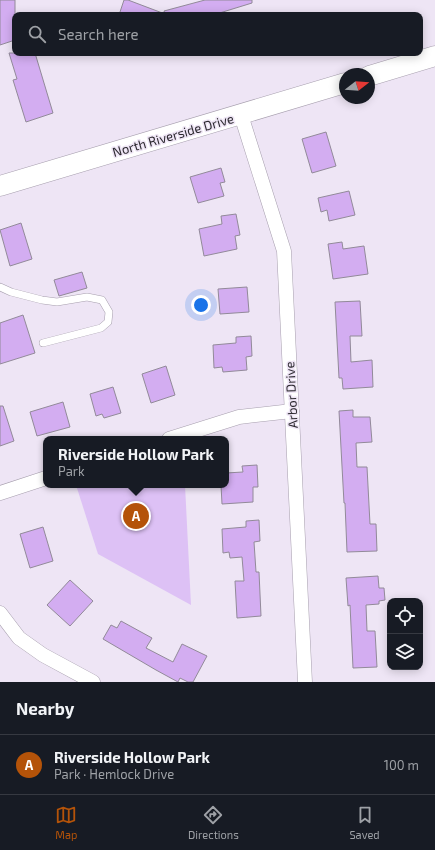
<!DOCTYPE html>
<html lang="en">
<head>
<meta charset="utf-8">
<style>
	:root { --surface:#171b24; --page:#242831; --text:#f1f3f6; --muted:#9ea1a6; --line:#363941; --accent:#b45309 }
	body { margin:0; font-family:"Exo 2",sans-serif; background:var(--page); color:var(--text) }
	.controls { position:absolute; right:12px; bottom:12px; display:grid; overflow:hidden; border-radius:8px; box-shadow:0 2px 10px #0003 }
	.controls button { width:36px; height:36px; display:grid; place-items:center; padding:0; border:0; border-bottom:1px solid var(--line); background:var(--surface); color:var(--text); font:20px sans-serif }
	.compass { position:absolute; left:339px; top:68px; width:36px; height:36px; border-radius:50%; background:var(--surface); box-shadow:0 2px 10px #0003; rotate:73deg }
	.you { position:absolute; left:201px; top:305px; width:14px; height:14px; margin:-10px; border:3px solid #fff; border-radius:50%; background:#1a73e8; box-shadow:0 0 0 6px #1a73e833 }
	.badge { display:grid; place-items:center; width:26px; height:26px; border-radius:50%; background:var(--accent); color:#fff; font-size:13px; font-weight:700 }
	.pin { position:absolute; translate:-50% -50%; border:2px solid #fff; box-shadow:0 1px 4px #0006 }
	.popup { position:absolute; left:43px; top:436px; width:186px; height:52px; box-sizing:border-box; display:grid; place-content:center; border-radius:8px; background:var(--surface); filter:drop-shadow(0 1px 3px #0005); font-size:13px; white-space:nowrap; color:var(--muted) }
	.popup b { font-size:15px; color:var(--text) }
	.popup::after { content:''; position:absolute; left:50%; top:100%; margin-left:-8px; border:8px solid transparent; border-top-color:var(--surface) }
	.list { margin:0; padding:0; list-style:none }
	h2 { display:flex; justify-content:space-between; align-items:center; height:52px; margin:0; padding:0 16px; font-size:17px }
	h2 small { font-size:13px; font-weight:400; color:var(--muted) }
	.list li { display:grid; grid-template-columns:26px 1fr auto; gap:12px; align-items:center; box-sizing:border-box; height:60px; padding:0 16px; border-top:1px solid var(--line) }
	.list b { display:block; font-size:15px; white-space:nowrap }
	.list p { margin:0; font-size:13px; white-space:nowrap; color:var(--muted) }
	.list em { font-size:13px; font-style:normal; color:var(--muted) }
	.icon { flex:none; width:22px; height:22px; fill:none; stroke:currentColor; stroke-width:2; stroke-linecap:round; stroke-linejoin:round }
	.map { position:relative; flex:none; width:435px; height:682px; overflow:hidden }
	.search { position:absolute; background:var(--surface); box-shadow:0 2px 10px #0003; left:12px; right:12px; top:12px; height:44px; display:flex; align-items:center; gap:10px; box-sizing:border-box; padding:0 14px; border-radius:8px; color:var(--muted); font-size:15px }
	.sheet { height:112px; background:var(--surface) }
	nav { display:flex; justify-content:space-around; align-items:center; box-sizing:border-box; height:56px; border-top:1px solid var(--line); background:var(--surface); font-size:11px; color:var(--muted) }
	nav a { display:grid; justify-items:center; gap:2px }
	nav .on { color:var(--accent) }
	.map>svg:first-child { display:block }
	.green { fill:#ddc1f5 }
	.building { fill:#d3adf1; stroke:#928a99 }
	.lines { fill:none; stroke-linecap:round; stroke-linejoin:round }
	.lane-casing { stroke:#a79fae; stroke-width:8 }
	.street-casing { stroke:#a79fae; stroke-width:15 }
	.secondary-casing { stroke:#a79fae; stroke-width:21 }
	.lane { stroke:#fff; stroke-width:7 }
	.street { stroke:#fff; stroke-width:14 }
	.secondary { stroke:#fff; stroke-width:20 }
	.labels { text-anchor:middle; stroke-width:3; stroke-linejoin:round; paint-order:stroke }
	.street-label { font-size:13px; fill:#2c292f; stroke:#eee5f5 }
</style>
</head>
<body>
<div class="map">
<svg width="435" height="682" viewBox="0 0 435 682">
	<rect width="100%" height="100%" fill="#eee5f5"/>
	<polygon class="green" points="76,485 185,485 191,605 98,554"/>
	<g class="building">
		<polygon points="0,0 15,0 15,40 0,45"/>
		<polygon points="124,0 128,0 165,14 164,11 205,0 252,0 252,3 213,15 119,15"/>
		<polygon points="9,53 35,53 53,113 26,122 13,80 17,79"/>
		<polygon points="326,132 336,166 312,173 302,139"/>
		<polygon points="221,168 225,182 220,183 224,196 198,203 190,177"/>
		<polygon points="349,191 355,215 329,221 327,210 321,212 318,198"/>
		<polygon points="236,214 240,235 235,236 237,249 204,256 199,229 222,224 221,216"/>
		<polygon points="21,223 32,259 10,266 0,230"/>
		<polygon points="342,242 343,249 364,246 368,274 333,279 328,244"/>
		<polygon points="82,272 87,288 59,296 54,280"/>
		<polygon points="247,287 249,312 220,314 218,289"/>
		<polygon points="360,301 362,336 350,336 351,362 372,360 373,387 343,389 342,378 339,378 335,302"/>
		<polygon points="23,315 35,353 0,364 0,323"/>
		<polygon points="251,336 252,356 246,357 247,370 223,372 222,367 214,368 213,345 236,343 236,337"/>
		<polygon points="166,366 175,395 151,403 142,374"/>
		<polygon points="113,387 121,413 104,418 102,414 96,416 90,394"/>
		<polygon points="63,402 70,427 37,436 30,412"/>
		<polygon points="0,406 3,406 14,441 0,446"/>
		<polygon points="353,410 353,417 370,417 372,442 356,443 357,467 367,467 370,524 376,524 377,551 347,552 345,503 344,503 339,411"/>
		<polygon points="257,465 258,487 253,487 253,502 222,504 221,485 226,485 226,473 243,472 242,466"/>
		<polygon points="259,520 260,541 254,542 256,572 259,572 261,616 237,618 235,581 244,581 242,557 230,558 229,552 223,553 222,529 246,527 246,521"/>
		<polygon points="43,527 53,561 30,568 20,534"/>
		<polygon points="378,576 379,588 384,588 385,600 379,601 379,604 366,605 367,631 375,631 377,667 353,668 350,605 348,606 346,578"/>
		<polygon points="70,580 93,601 70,626 47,605"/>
		<polygon points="121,621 152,638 146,648 173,662 182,644 207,656 193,682 188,682 180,678 178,682 156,670 103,639 111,625 117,628"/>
	</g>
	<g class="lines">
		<g class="lane-casing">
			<polyline id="lane" points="0,287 11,292 42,300 57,302 87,297 102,300 109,312 108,322 101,328 43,343"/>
		</g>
		<g class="street-casing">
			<g id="street">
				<polyline points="241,115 284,251 305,682"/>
				<polyline points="169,439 239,417 292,411"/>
				<polyline points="0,493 46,478"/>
				<polyline points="0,613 19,638 43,655 93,682"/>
			</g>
		</g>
		<g class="secondary-casing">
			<g id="secondary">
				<polyline points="369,76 435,56"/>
				<polyline points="0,186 345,83"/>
			</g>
		</g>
		<use href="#lane" class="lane"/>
		<use href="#street" class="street"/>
		<use href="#secondary" class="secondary"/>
	</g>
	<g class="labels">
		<g class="street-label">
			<text transform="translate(173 135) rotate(-16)" y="5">North Riverside Drive</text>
			<text transform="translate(291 395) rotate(-93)" y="5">Arbor Drive</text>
		</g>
	</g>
</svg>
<div class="controls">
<button><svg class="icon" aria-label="locate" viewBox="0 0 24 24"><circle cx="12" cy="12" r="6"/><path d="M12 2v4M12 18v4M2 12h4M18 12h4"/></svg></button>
<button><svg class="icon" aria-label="layers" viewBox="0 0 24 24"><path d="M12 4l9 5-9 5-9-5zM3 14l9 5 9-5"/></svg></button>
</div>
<svg class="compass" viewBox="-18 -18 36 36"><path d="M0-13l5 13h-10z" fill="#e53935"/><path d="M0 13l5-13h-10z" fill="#9ea1a6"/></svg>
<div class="you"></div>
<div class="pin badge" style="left:136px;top:516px">A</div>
<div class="popup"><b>Riverside Hollow Park</b>Park</div>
<div class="search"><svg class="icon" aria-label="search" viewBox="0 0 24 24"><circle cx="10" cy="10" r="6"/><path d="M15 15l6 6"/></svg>Search here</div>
</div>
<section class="sheet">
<h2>Nearby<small></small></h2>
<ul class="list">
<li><span class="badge">A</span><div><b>Riverside Hollow Park</b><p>Park · Hemlock Drive</p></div><em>100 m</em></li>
</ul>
</section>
<nav>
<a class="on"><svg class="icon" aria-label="map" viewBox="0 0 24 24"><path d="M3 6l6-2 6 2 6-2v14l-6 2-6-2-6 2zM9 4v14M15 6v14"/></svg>Map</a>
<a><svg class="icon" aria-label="directions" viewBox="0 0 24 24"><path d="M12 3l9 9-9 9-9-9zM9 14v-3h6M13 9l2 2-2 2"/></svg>Directions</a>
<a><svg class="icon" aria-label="saved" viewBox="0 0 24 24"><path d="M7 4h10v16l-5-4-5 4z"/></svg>Saved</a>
</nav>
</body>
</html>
